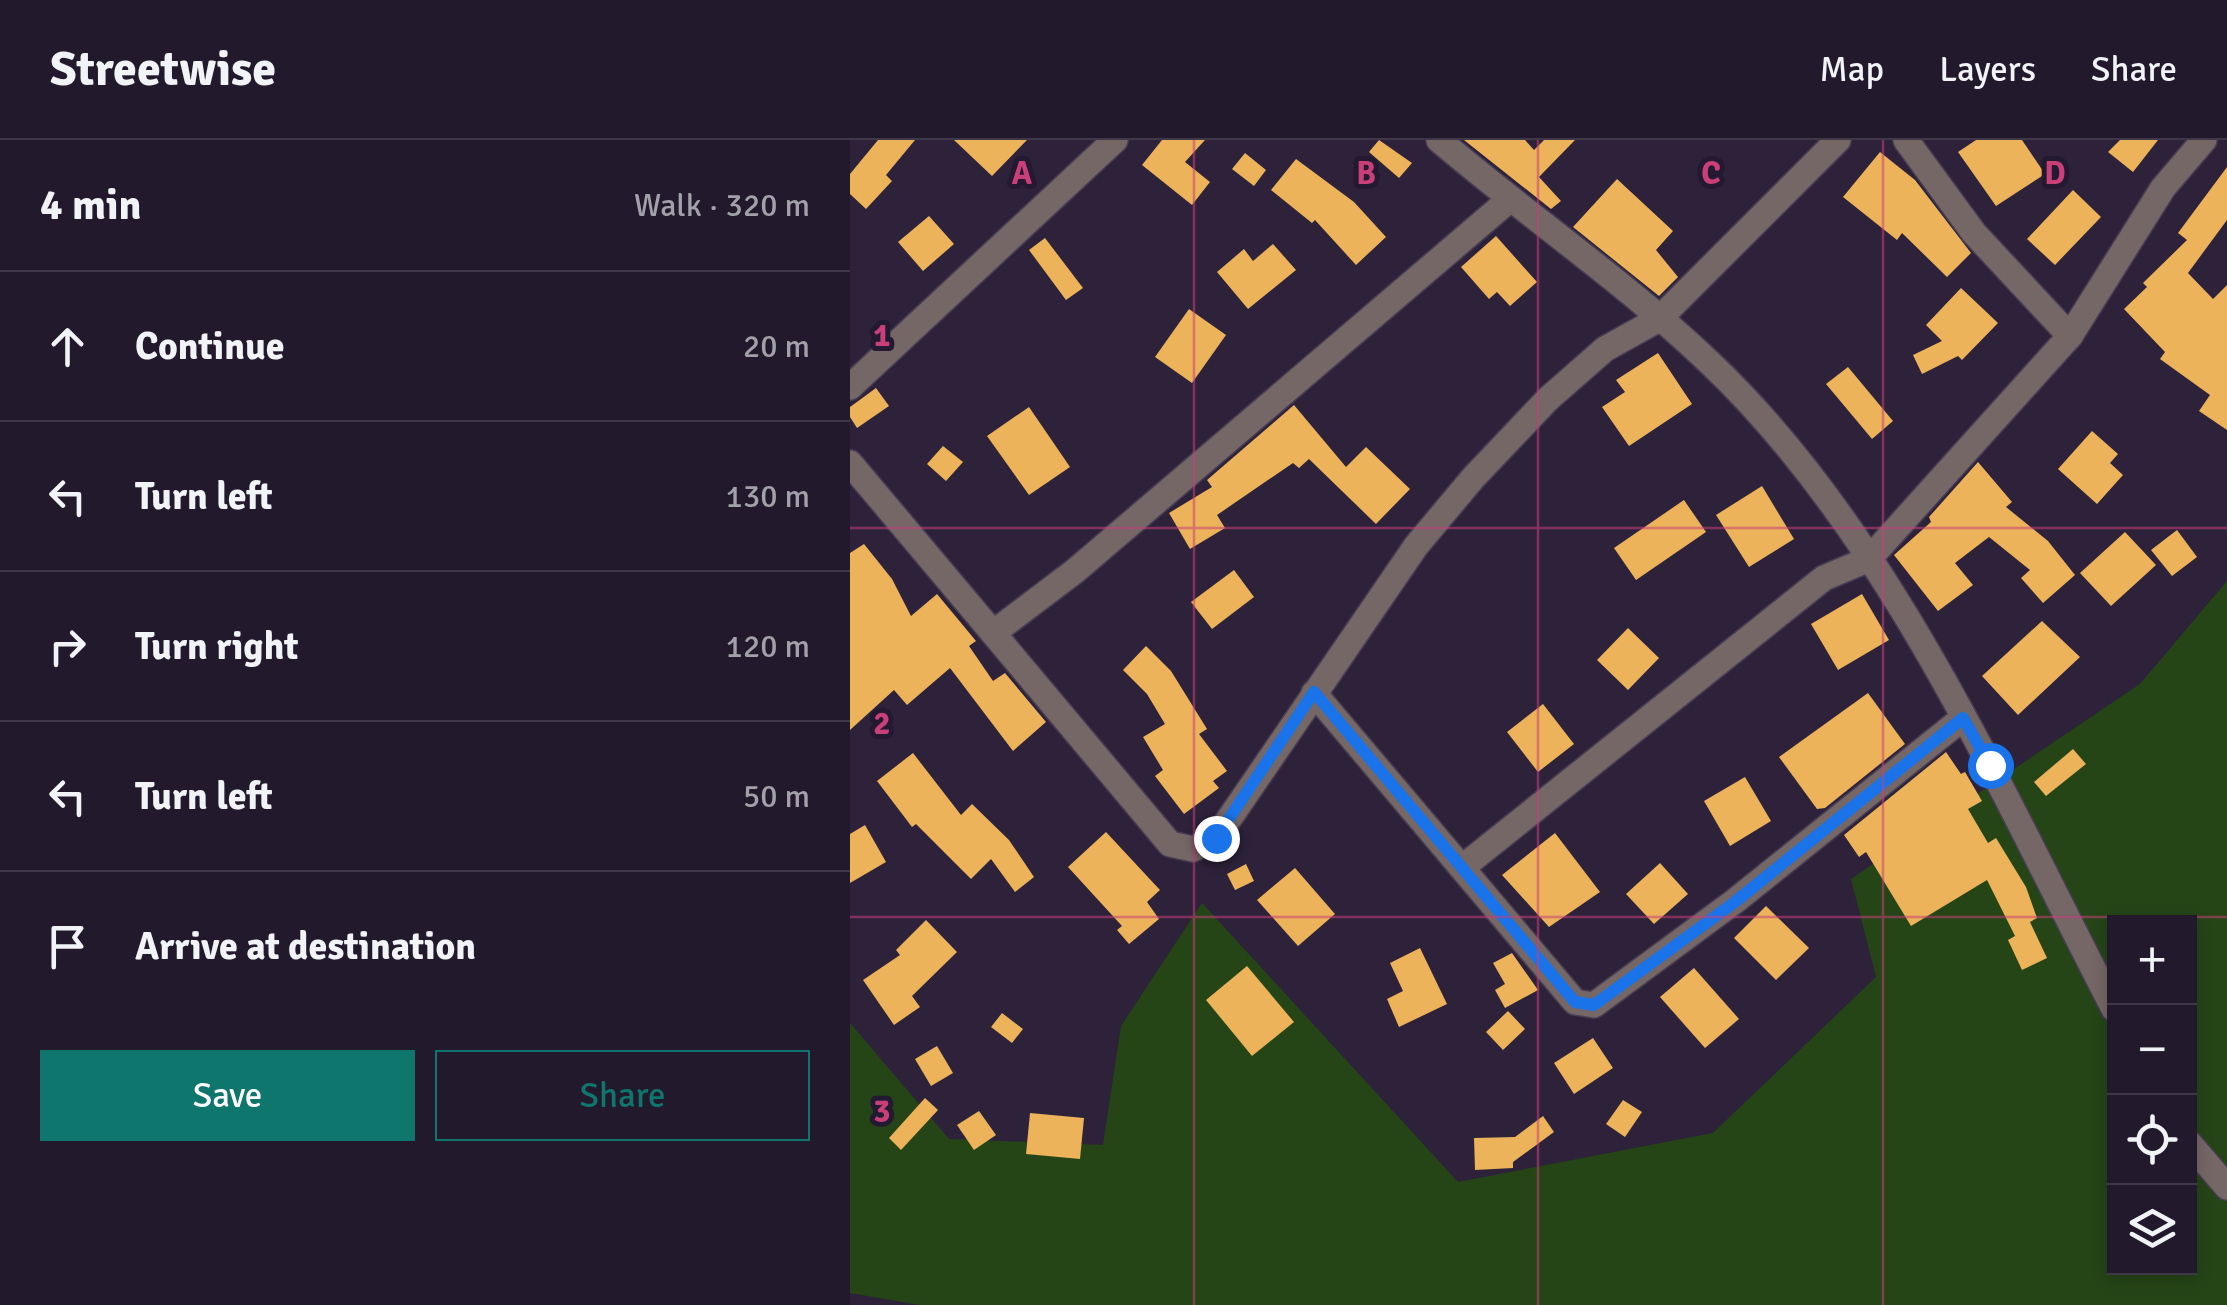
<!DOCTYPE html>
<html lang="en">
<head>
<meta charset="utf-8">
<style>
	:root { --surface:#221a2c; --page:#2a2334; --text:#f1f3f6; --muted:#a2a1a9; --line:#3f3848; --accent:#0f766e }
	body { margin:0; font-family:Signika,sans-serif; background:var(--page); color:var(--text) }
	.controls { position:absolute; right:30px; bottom:30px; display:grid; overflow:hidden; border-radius:0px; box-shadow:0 5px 15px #0003 }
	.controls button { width:90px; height:90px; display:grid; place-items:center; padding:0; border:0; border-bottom:2px solid var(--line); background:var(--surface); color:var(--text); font:50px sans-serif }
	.stop { position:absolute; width:30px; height:30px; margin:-22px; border:8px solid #1a73e8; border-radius:50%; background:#fff }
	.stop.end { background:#1a73e8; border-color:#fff; box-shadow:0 2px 10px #0008 }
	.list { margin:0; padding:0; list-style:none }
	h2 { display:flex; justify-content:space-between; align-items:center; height:130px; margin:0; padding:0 40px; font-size:42px }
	h2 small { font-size:32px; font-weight:400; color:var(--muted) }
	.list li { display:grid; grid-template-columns:65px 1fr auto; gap:30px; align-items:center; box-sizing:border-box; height:150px; padding:0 40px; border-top:2px solid var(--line) }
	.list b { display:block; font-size:38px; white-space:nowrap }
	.list em { font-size:32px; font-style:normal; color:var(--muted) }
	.actions { display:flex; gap:20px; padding:30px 40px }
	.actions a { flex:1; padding:22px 0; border:2px solid var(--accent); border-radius:0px; text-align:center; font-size:35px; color:var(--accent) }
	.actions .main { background:var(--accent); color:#fff }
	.icon { flex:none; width:55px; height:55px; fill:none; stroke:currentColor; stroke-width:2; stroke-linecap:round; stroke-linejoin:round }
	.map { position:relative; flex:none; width:1377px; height:1165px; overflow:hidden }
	header { display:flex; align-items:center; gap:60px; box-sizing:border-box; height:140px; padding:0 50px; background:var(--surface); border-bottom:2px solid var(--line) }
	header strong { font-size:48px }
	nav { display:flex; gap:55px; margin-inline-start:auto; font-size:35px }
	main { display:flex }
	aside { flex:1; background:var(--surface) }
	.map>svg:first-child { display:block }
	.green { fill:#254517; fill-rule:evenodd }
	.building { fill:#ecb35a }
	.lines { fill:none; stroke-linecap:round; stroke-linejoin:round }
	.minor-casing { stroke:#473d53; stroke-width:28 }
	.minor { stroke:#766767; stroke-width:25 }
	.route { stroke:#1a73e8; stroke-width:12 }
	.grid { fill:none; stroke:#c94079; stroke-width:2.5; stroke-opacity:0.55 }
	.grid-label { font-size:32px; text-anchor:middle; font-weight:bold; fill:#c94079; stroke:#231930; stroke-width:10; stroke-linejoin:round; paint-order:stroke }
</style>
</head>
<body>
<header>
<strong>Streetwise</strong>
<nav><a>Map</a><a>Layers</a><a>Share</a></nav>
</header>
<main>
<aside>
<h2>4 min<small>Walk · 320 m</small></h2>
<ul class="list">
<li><svg class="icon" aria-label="ahead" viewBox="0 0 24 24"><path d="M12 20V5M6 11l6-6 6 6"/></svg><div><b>Continue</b></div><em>20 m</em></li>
<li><svg class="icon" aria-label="left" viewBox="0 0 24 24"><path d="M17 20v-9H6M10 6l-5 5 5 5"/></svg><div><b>Turn left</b></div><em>130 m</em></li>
<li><svg class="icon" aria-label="right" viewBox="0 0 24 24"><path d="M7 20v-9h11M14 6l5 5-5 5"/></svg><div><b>Turn right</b></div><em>120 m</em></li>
<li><svg class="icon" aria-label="left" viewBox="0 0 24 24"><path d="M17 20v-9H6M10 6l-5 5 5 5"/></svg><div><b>Turn left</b></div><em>50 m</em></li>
<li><svg class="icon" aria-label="arrive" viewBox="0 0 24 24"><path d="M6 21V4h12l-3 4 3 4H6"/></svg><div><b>Arrive at destination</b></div></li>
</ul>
<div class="actions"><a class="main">Save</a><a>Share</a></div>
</aside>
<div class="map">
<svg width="1377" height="1165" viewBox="0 0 1377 1165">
	<rect width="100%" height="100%" fill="#2d223a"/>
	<path class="green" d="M1377,441V1165H70L0,1153V883L99,999L253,1005L271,886L352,763L608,1042L863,993L1026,837L1001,739L1290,544ZM1264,782H1340V1128H1264Z"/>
	<g class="building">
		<polygon points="28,0 65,0 36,35 42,41 16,69 0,54 0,34"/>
		<polygon points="104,0 177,0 142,36"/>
		<polygon points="312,0 355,0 335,22 360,42 342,65 292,25"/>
		<polygon points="529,0 562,23 549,38 519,12"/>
		<polygon points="614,0 675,0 684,10 694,0 725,0 689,37 711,61 701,69"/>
		<polygon points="1126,0 1172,0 1195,34 1146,66 1108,12"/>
		<polygon points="1270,0 1308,0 1283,32 1258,12"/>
		<polygon points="1030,12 1065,40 1121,113 1097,137 1052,93 1047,100 993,57"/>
		<polygon points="395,13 416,30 404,46 382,29"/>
		<polygon points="446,19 504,62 536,97 506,125 465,80 462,83 421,50"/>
		<polygon points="1377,27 1377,80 1338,133 1363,159 1377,145 1377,290 1349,271 1360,255 1310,219 1315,212 1274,169 1297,147 1293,143 1337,100 1328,93"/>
		<polygon points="767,39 823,91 806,110 828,137 809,156 723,87"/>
		<polygon points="1223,50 1251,77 1205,125 1177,99"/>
		<polygon points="79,76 104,104 73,131 48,102"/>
		<polygon points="646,96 687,142 660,166 647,152 639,159 611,127"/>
		<polygon points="195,98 233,148 216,160 179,110"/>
		<polygon points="423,104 446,130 398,169 367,132 394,109 403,121"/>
		<polygon points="1111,148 1148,183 1112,220 1108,216 1072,234 1063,215 1092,201 1076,185"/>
		<polygon points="339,169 376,195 342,243 305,217"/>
		<polygon points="808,213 842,264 779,306 752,267 775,252 766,240"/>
		<polygon points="998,227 1043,281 1022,299 976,244"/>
		<polygon points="26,248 39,266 7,288 0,277 0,267"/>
		<polygon points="444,265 496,327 516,307 560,349 526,384 459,319 449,328 443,323 367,375 375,388 340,409 319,373 362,347 357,340"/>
		<polygon points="179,267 220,327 179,355 137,296"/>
		<polygon points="1242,291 1268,314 1260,323 1273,335 1247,364 1208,329"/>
		<polygon points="93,306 113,322 96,341 77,324"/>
		<polygon points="1128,322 1162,362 1156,367 1198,401 1225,435 1193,463 1171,438 1180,430 1139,397 1105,423 1123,445 1088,471 1044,415 1081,382 1079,377"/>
		<polygon points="912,346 944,399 899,427 866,375"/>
		<polygon points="834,360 856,392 786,440 764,408"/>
		<polygon points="1327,390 1347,417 1322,436 1301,410"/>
		<polygon points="1275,392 1306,425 1261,466 1230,433"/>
		<polygon points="14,404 42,439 61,476 87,454 126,501 119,506 143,541 155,533 196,582 163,611 100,528 57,565 44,550 0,590 0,413"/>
		<polygon points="384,430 404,457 362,489 341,462"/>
		<polygon points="1012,454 1039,500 988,530 961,484"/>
		<polygon points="1192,481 1230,517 1168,575 1132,536"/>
		<polygon points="778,488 809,518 778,550 747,520"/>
		<polygon points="296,506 321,531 357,589 349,594 377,631 363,641 369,648 334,674 305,636 313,630 293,597 315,584 297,554 273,530"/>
		<polygon points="1018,553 1055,604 975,668 967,669 929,617"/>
		<polygon points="693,564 724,604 688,632 657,592"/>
		<polygon points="1223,609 1236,624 1196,656 1184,642"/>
		<polygon points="1096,612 1111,634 1115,632 1132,661 1118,669 1138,703 1146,698 1176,747 1187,778 1180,782 1197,818 1172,830 1158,800 1165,796 1137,740 1061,786 1016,712 1009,717 994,695"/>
		<polygon points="63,613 111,675 122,664 159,700 184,737 165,752 141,719 121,739 66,684 62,687 27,641"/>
		<polygon points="895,637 921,681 880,706 854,661"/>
		<polygon points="15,685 36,722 0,743 0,694"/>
		<polygon points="256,692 310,750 297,762 309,779 279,804 267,790 272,786 218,727"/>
		<polygon points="705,693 750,752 699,787 652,735"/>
		<polygon points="810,723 838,754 804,784 776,754"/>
		<polygon points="396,724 404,741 385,750 377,734"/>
		<polygon points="445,728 485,774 448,806 407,760"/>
		<polygon points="916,766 959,808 926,840 884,798"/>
		<polygon points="76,780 107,812 62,856 70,867 44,885 13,840 50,815 46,810"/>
		<polygon points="570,808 597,864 549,887 537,859 553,851 540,823"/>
		<polygon points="662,813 688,850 655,868 645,850 655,844 643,823"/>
		<polygon points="397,826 444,882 402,916 356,860"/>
		<polygon points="844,828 889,879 855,908 810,857"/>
		<polygon points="658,871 675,889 653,910 636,892"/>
		<polygon points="152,873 173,889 162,903 141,887"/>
		<polygon points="743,898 763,928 724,954 704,923"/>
		<polygon points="87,906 103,933 81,946 65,919"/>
		<polygon points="75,958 88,970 51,1010 39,998"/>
		<polygon points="773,960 792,972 775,997 756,984"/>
		<polygon points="129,971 146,995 124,1010 107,985"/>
		<polygon points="180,973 234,978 230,1019 176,1014"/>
		<polygon points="693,976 704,992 663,1022 663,1028 625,1030 624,998 665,997"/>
	</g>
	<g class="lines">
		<g class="minor-casing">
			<g id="minor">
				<path d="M589,0C677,75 775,142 859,222C1039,392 1151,652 1264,869"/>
				<polyline points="1056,0 1124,93 1220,196"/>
				<polyline points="659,60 225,431 143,493 320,704 343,709 366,698 566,406 623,338 698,259 755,209 809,179 988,0"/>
				<polyline points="0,247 265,0"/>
				<polyline points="0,323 143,493"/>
				<polyline points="464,553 725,862 744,865 885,761 1113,578"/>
				<polyline points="614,726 974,438 1019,419 1220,196 1313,48 1354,0"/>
				<polyline points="1340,1004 1377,1047"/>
			</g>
		</g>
		<use href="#minor" class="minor"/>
	</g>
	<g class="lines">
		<polyline class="route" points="366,698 464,552 725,862 744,865 885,762 1113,578 1140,625"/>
	</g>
	<path class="grid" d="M344,0V1165M688,0V1165M1033,0V1165M0,388H1377M0,777H1377"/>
	<g class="grid-label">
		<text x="172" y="44">A</text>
		<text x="516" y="44">B</text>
		<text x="861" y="44">C</text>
		<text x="1205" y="44">D</text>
		<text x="32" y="206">1</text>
		<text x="32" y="594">2</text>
		<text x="32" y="982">3</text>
	</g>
</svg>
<div class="controls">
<button>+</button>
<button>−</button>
<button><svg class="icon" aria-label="locate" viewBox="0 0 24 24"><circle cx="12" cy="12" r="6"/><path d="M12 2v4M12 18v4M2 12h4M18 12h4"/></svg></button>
<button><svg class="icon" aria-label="layers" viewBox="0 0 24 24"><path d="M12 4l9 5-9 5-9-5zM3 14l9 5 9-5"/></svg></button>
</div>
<div class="stop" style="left:1140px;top:625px"></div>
<div class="stop end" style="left:366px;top:698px"></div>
</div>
</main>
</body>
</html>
